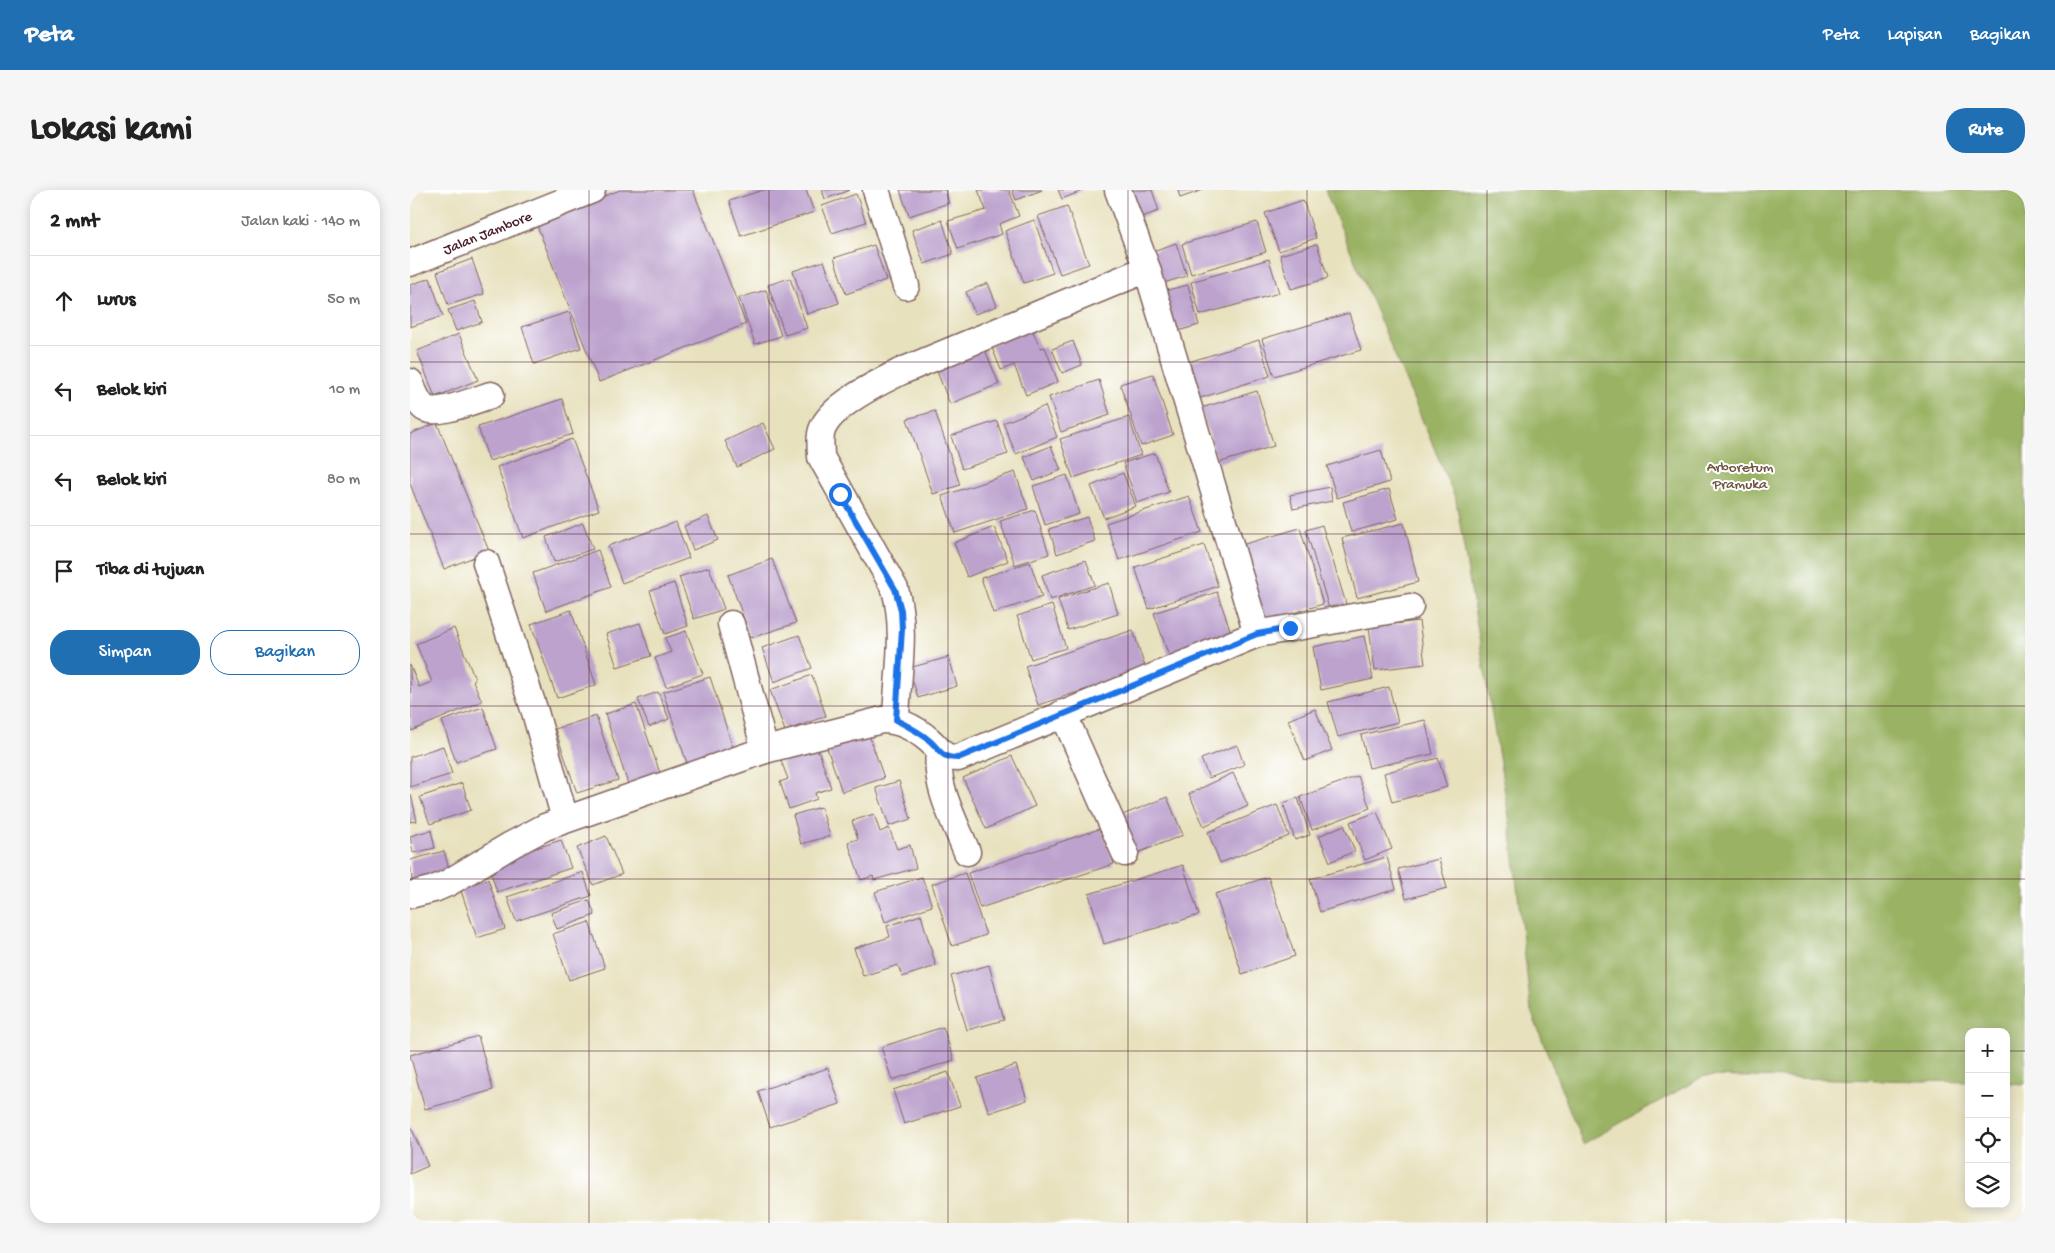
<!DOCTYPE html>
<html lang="id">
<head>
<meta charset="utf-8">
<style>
	:root { --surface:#fff; --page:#f6f6f6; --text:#222; --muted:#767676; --line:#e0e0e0; --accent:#1f6fb2 }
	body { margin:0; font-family:"Gochi Hand",sans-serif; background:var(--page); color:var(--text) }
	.controls { position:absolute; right:15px; bottom:15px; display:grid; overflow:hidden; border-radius:10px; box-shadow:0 2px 12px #0003 }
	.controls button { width:45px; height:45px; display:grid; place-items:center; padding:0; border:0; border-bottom:1px solid var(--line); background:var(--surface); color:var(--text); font:25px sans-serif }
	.stop { position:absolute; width:15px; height:15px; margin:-11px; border:4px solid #1a73e8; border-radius:50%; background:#fff }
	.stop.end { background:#1a73e8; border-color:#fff; box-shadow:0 1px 5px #0008 }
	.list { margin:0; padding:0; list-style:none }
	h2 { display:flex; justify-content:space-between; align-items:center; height:65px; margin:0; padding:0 20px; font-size:21px }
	h2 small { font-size:16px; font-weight:400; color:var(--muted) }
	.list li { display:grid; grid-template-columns:32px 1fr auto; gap:15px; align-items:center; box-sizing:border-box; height:90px; padding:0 20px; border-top:1px solid var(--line) }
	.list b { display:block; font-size:19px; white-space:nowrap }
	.list em { font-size:16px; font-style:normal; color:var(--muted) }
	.actions { display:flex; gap:10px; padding:15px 20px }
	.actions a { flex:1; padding:11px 0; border:1px solid var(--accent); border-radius:20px; text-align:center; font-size:18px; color:var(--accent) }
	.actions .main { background:var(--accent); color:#fff }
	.icon { flex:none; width:28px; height:28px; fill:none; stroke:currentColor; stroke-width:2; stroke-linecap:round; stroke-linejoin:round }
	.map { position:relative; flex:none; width:1615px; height:1033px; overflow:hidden; border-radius:20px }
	header { display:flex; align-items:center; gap:30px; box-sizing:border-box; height:70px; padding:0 25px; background:var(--accent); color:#fff }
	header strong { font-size:24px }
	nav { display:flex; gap:28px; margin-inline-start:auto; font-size:18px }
	.intro { display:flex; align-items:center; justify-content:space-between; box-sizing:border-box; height:120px; padding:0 30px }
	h1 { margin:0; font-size:35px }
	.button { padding:12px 22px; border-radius:20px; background:var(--accent); color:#fff; font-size:18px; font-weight:700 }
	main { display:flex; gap:30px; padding:0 30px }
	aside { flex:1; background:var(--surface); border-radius:20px; box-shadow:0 2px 12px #0003 }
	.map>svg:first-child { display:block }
	.forest { fill:#9ab263; stroke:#726847 }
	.building { fill:#bca2cd }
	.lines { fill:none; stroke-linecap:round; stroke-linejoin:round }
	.minor-casing { stroke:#81635e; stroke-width:29 }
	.minor { stroke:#fff; stroke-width:26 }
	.route { stroke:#1a73e8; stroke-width:6 }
	.grid { fill:none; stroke:#4a1f2b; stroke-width:1; stroke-opacity:0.55 }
	.labels { text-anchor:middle; stroke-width:4; stroke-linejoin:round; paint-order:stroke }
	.street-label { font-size:15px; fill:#4a1f2b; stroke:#fff }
	.park-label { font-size:15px; fill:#6e5440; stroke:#fff }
</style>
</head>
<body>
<header>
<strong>Peta</strong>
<nav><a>Peta</a><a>Lapisan</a><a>Bagikan</a></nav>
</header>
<div class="intro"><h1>Lokasi kami</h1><a class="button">Rute</a></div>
<main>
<aside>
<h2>2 mnt<small>Jalan kaki · 140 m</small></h2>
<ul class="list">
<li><svg class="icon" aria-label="ahead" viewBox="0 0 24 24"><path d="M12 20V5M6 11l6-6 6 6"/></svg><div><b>Lurus</b></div><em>50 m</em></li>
<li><svg class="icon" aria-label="left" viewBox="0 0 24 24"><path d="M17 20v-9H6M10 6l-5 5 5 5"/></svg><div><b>Belok kiri</b></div><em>10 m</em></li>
<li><svg class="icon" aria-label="left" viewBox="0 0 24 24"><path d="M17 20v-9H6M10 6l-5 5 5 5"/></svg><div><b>Belok kiri</b></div><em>80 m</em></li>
<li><svg class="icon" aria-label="arrive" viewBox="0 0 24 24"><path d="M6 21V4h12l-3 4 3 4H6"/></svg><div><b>Tiba di tujuan</b></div></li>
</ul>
<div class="actions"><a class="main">Simpan</a><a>Bagikan</a></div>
</aside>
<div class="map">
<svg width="1615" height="1033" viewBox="0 0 1615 1033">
	<rect width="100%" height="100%" fill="#fff"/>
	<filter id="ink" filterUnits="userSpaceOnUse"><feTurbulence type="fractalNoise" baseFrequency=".02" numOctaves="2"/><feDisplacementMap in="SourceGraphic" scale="10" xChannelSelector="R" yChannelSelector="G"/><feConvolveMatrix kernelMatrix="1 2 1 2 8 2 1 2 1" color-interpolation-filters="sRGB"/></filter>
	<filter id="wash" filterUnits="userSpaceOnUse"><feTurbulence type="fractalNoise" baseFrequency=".0096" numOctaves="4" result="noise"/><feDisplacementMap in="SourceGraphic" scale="20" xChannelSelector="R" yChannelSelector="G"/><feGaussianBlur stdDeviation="1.12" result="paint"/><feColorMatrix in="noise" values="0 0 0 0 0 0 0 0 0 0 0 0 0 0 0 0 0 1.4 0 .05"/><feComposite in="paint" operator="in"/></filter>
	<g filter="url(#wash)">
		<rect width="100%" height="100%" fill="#e7e1bd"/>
		<polygon class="forest" points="915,0 1615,0 1615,894 1596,893 1596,842 1559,842 1559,892 1294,886 1173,954 1121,821 1100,633 1046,310"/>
		<g id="blocks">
			<g class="building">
				<polygon points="210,0 283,0 336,134 189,192 126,33"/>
				<polygon points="353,0 396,0 404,22 331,46 319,11"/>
				<polygon points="412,0 440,0 415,9"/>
				<polygon points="490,0 535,0 539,13 499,26"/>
				<polygon points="568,0 599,0 609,26 589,34 592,44 548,59 538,31 576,20"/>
				<polygon points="602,0 632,0 606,10"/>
				<polygon points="648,0 674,0 652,9"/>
				<polygon points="710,0 742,0 749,21 720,31"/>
				<polygon points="768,0 793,0 770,8"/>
				<polygon points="446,4 456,32 422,43 412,16"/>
				<polygon points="893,10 906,48 869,61 855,23"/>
				<polygon points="657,16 679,74 650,84 628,26"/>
				<polygon points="532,30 543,64 514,74 502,40"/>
				<polygon points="624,30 643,83 614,93 595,41"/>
				<polygon points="847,32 856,62 781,84 772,54"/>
				<polygon points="766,53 777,86 750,94 740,62"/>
				<polygon points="907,54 918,88 881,99 870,65"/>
				<polygon points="464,55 476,90 436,104 424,68"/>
				<polygon points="62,69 74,104 38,115 27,82"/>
				<polygon points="859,69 869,103 790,125 781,92"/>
				<polygon points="414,71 429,113 397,124 383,81"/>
				<polygon points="20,88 33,126 0,137 0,95"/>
				<polygon points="380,88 397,138 375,145 358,95"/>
				<polygon points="578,93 587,116 565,124 556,102"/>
				<polygon points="778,95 789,135 761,143 749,102"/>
				<polygon points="356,100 371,146 345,154 329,108"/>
				<polygon points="65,111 72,132 46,141 38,120"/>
				<polygon points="159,122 171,158 124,174 112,137"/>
				<polygon points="939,123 951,160 864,186 852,149"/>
				<polygon points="622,139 630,158 635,157 648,192 616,205 604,175 591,180 581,155"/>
				<polygon points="49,144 68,190 25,207 7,161"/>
				<polygon points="849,150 860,186 781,211 769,175"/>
				<polygon points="663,151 672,175 652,183 642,159"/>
				<polygon points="573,155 589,194 540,214 524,174"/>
				<polygon points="743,184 763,245 731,256 710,194"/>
				<polygon points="689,190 700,225 651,242 639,207"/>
				<polygon points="847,201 864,256 808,273 791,218"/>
				<polygon points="152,209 163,244 79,271 68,237"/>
				<polygon points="635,216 647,247 606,264 593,233"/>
				<polygon points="525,221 550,295 523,304 497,229"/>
				<polygon points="719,227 731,265 663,288 650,249"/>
				<polygon points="587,231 598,264 552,279 541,246"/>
				<polygon points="27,233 79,361 34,379 0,294 0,244"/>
				<polygon points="353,233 365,259 327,277 315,251"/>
				<polygon points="162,249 189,320 113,348 87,277"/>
				<polygon points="641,256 651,280 624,291 614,267"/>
				<polygon points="971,260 980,292 927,308 917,276"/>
				<polygon points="745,263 759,302 727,313 713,273"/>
				<polygon points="605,282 618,319 545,343 532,306"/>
				<polygon points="713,283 726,316 694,328 681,296"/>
				<polygon points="657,285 669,324 635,335 623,296"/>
				<polygon points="920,297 922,311 883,319 880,305"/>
				<polygon points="979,299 988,329 941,342 933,312"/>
				<polygon points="779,306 792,342 709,370 696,333"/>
				<polygon points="625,320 639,364 605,375 590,331"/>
				<polygon points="298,326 308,350 283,360 274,336"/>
				<polygon points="677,327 685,351 647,364 639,339"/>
				<polygon points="266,332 279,368 212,393 198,356"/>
				<polygon points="173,333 183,359 144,372 136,347"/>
				<polygon points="994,333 1008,392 947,408 932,348"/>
				<polygon points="912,335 937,417 920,422 896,340"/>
				<polygon points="584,337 598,371 557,387 544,353"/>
				<polygon points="890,338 913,414 851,433 828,356"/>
				<polygon points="794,355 808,396 739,419 725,377"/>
				<polygon points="188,360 201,397 136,421 123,383"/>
				<polygon points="362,369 386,433 341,448 318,385"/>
				<polygon points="676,370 685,395 640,410 632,385"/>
				<polygon points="620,372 632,407 583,423 571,388"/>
				<polygon points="299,377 314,419 284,429 269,387"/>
				<polygon points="264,393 278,436 255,444 240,401"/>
				<polygon points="699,393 708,424 658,440 648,409"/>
				<polygon points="807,402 822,445 759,466 744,423"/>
				<polygon points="642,415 656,458 621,469 607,426"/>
				<polygon points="161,420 186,495 147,508 121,434"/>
				<polygon points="1009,431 1015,474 965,480 959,437"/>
				<polygon points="230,433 241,466 207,477 196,444"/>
				<polygon points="44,438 65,489 63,491 72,511 1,541 0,475 9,497 22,492 6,454"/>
				<polygon points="723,440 736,480 628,515 615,476"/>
				<polygon points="276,441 293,484 256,497 245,468 261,462 255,448"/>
				<polygon points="389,445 402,478 364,492 352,458"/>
				<polygon points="954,446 963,489 911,500 903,457"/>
				<polygon points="539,467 547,496 508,508 499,478"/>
				<polygon points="402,485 416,526 375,541 360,500"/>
				<polygon points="300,487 324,561 278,576 253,502"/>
				<polygon points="979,497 988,532 928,547 918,512"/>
				<polygon points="248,502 259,529 239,537 228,509"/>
				<polygon points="226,514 250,583 218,594 195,524"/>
				<polygon points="73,517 87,559 46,572 32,531"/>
				<polygon points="905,519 922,560 895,571 878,530"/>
				<polygon points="186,526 208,590 167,603 145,539"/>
				<polygon points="1015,530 1023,564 959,578 951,545"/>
				<polygon points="457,539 474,588 432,602 415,552"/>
				<polygon points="827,555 834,575 799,588 791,569"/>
				<polygon points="33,556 42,584 0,597 0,567"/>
				<polygon points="407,556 421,598 405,603 407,609 379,619 370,592 378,589 370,568"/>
				<polygon points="602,566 625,616 576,639 553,588"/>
				<polygon points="1028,568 1037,597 982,612 974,583"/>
				<polygon points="823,583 838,616 794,636 779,604"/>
				<polygon points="948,586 960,618 902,640 890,607"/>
				<polygon points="489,591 501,629 479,636 466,598"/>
				<polygon points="52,593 61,620 20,634 10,607"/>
				<polygon points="1,604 7,631 0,632 0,605"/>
				<polygon points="757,607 773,645 725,664 710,626"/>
				<polygon points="888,608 900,645 885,650 873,613"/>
				<polygon points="867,615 879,646 810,673 798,642"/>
				<polygon points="411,617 420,646 391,654 383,625"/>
				<polygon points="967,622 982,659 955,670 940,632"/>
				<polygon points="464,624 470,642 479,638 487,659 500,655 506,678 464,690 463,686 451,690 438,652 448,649 442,631"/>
				<polygon points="934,635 945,661 920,672 909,646"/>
				<polygon points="692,638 704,674 570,718 558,683"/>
				<polygon points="21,640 25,658 3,663 0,646"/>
				<polygon points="196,646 212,684 183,695 167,658"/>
				<polygon points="151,650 161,678 87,702 78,674"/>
				<polygon points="34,661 40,682 2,691 0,670"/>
				<polygon points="977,667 986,699 910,722 900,689"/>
				<polygon points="1029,669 1037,698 996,709 988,679"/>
				<polygon points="773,675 789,725 694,754 679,704"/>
				<polygon points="173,682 181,706 106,731 97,707"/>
				<polygon points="555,683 576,745 542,756 522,694"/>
				<polygon points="512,687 522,716 475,732 465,702"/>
				<polygon points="858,687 885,766 832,784 805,704"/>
				<polygon points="78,689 95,739 67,748 50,698"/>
				<polygon points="179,710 185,725 147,739 141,723"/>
				<polygon points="511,725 526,776 492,787 488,775 453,786 444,758 480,747 477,736"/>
				<polygon points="179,732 195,778 159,790 143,744"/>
				<polygon points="579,775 594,830 557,840 541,786"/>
				<polygon points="533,837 544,870 482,890 471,857"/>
				<polygon points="68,846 83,900 15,919 0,865"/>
				<polygon points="606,875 617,910 579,923 567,888"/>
				<polygon points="418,878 430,914 360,937 348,901"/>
				<polygon points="538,882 550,916 494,934 483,900"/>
				<polygon points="0,935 18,976 0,984"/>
			</g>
		</g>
	</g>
	<g filter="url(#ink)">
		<use href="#blocks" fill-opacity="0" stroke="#81635e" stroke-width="1"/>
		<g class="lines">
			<g class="minor-casing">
				<g id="minor">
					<polyline points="466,0 496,96"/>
					<polyline points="708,0 737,79 847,444"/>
					<polyline points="0,73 182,0"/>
					<path d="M0,192C3,200 7,211 13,217C23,228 67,209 81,205"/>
					<polyline points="76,373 125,522 155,629"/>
					<polyline points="321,434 355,560"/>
					<polyline points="653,523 715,663"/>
					<path d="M486,530C487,486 497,442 485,399L411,267C411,258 409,248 412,240C421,215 470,192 492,181L737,79"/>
					<path d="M529,563C525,597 544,630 557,662"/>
					<path d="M0,705L24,699L38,693L101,655L135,637L355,560L472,530C490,530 505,538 519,550C531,560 530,568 548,568L847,444L1000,417"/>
				</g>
			</g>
			<use href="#minor" class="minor"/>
		</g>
	</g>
	<g class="lines" filter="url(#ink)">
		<path class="route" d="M430,304L485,399L491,420L492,439L486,530C498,536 510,542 520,551C531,561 531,568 548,568L847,444L880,438"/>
	</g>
	<path class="grid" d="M179,0V1033M359,0V1033M538,0V1033M718,0V1033M897,0V1033M1077,0V1033M1256,0V1033M1436,0V1033M0,172H1615M0,344H1615M0,516H1615M0,689H1615M0,861H1559M1596,861H1615"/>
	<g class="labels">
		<g class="street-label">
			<text transform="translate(77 42) rotate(-22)" y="5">Jalan Jambore</text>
		</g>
		<g class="park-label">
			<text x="1330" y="281">Arboretum<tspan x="1330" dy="17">Pramuka</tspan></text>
		</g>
	</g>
</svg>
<div class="controls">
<button>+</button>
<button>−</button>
<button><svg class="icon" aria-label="locate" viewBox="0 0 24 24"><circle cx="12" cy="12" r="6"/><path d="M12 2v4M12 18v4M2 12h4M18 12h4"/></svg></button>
<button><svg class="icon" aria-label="layers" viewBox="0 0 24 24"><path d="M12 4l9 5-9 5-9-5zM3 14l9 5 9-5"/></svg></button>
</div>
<div class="stop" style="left:430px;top:304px"></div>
<div class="stop end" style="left:880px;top:438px"></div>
</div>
</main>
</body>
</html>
